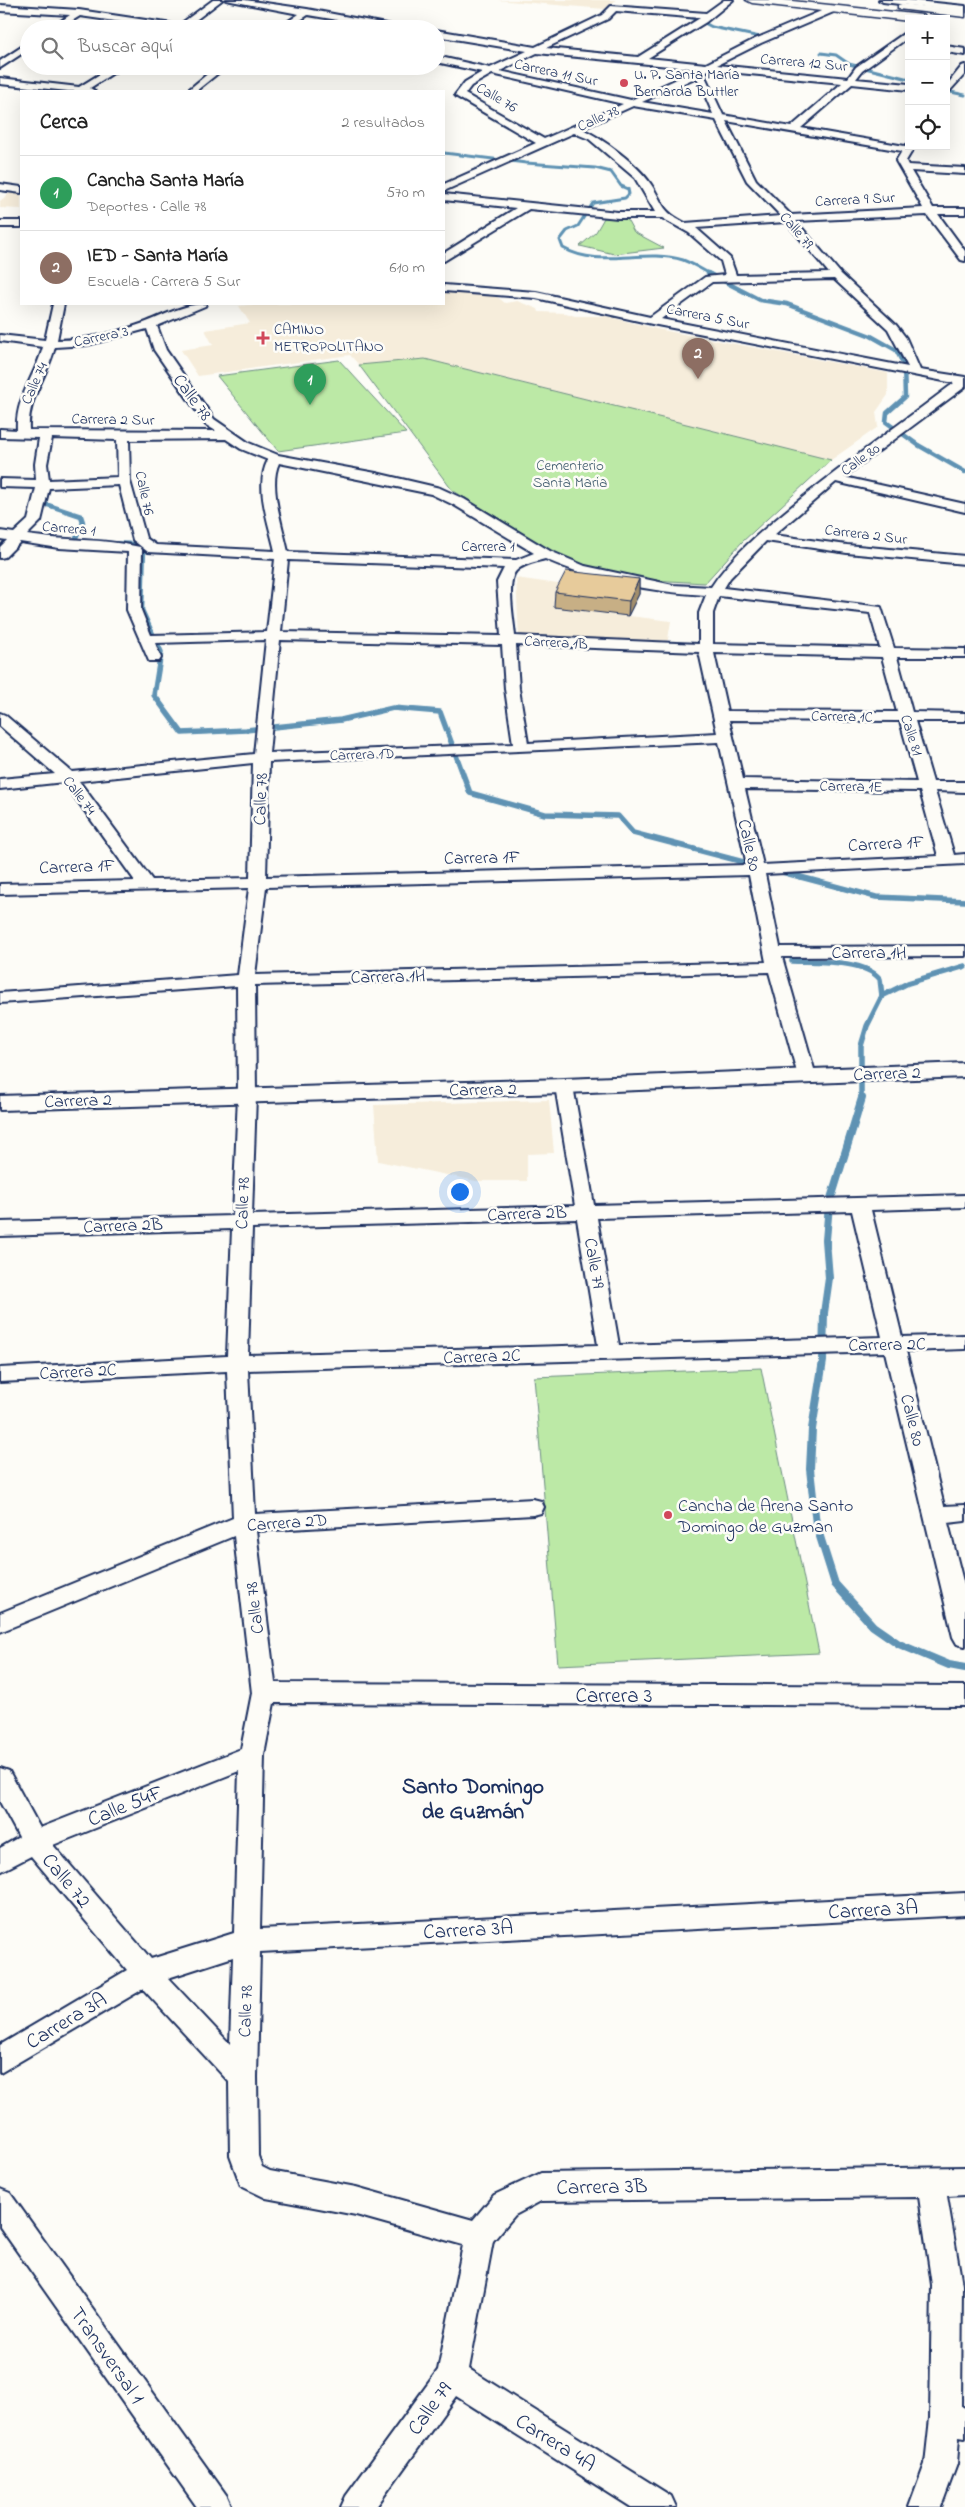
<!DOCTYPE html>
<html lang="es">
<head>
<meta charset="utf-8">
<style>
	:root { --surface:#fff; --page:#f6f6f6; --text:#222; --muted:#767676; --line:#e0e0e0; --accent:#d1495b }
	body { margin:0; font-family:"Indie Flower",sans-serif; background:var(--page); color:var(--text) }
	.controls { position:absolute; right:15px; top:15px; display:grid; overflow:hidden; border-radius:0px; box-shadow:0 5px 20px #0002 }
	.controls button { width:45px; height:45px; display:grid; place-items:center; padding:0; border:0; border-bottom:1px solid var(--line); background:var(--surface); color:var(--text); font:25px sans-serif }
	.you { position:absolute; left:459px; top:1191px; width:18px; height:18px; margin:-12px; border:4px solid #fff; border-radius:50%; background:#1a73e8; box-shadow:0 0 0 8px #1a73e833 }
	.badge { display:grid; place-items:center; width:32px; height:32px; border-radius:50%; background:var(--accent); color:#fff; font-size:16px; font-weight:700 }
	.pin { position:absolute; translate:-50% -41px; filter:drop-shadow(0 1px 2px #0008) }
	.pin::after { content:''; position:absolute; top:26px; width:18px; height:15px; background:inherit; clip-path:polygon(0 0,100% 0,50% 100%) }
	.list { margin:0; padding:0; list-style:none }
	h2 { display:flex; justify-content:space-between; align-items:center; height:65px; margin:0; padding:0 20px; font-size:21px }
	h2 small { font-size:16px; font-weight:400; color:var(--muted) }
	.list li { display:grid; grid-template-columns:32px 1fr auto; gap:15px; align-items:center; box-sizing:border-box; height:75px; padding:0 20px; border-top:1px solid var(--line) }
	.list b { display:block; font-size:19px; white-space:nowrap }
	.list p { margin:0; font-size:16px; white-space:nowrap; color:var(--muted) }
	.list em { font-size:16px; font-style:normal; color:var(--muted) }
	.icon { flex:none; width:28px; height:28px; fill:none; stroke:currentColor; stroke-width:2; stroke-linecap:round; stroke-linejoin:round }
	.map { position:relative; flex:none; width:965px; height:2507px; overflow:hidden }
	.search { position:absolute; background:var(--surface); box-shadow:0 5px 20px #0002; left:20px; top:20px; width:425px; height:55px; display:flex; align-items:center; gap:12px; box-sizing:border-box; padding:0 18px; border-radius:28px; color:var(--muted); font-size:19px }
	.panel { position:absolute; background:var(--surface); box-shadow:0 5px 20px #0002; left:20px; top:90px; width:425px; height:215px; border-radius:0px }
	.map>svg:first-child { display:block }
	.built { fill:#f6eddb }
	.green { fill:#bce9a6; stroke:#6c8c82 }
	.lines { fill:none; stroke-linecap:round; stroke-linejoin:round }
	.stream-far3 { stroke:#5e92b3; stroke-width:3 }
	.stream-far2 { stroke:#5e92b3; stroke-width:4.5 }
	.stream-far1 { stroke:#5e92b3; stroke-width:5.5 }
	.stream { stroke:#5e92b3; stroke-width:8 }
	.minor-casing { stroke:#1b2f5e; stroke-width:4 }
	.tertiary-casing { stroke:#1b2f5e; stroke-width:4 }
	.trunk-casing { stroke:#1b2f5e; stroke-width:3 }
	.minor { fill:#fdfcf7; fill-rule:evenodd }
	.tertiary { fill:#fdfcf7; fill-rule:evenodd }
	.trunk { fill:#fdfcf7; fill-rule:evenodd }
	.wall { fill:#c7af85; stroke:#1b2f5e }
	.shaded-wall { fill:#a28e6c; stroke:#1b2f5e }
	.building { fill:#e7cb9b; stroke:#1b2f5e }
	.poi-dot { fill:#d1495b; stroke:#fdfcf7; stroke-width:2 }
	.labels { text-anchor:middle; stroke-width:5; stroke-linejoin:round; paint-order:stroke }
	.far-street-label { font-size:15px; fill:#1b2f5e; stroke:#fdfcf7 }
	.far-poi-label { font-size:15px; fill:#1b2f5e; stroke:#fdfcf7; text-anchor:start }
	.far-park-label { font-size:15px; fill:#435e70; stroke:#fdfcf7 }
	.street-label { font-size:18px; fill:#1b2f5e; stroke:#fdfcf7 }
	.poi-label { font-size:18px; fill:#1b2f5e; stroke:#fdfcf7; text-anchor:start }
	.near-street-label { font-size:21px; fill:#1b2f5e; stroke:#fdfcf7 }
	.near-neighbourhood-label { font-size:22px; font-weight:bold; fill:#1b2f5e; stroke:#fdfcf7 }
</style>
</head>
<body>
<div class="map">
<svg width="965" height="2507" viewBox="0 0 965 2507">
	<rect width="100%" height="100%" fill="#fdfcf7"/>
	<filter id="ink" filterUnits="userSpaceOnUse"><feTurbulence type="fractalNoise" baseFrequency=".02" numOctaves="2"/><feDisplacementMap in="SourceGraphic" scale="10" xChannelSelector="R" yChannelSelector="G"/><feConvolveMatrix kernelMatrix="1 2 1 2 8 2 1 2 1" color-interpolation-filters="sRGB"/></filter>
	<g filter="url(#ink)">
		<g class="built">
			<polygon points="497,0 616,0 605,9"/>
			<polygon points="11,192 21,194 21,209 0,208 0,201"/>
			<polygon points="444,292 495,295 505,303 517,301 538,309 539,312 566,313 575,316 606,316 657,329 888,373 888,395 876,412 878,427 831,460 425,359 359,365 350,355 198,376 181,350 213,345 205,330 250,323 239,306 257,304 444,304"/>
			<polygon points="516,578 565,585 555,607 671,621 667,645 519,637"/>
			<polygon points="549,1100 554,1153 527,1154 527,1181 476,1181 378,1161 374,1105"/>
		</g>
		<g class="green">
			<polygon points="604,218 627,219 634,232 664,248 614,254 580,246 596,232"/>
			<polygon points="425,359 831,460 742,542 705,583 651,580 601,571 555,553 452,490 359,365"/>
			<polygon points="339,360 406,433 278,451 217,376"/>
			<polygon points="761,1368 819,1653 558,1665 534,1377"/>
		</g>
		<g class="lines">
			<g class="stream-far3">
				<polyline points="671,15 697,19 712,27 760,37"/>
				<polyline points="821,53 836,55 849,64 909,79"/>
				<polyline points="946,91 965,95"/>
				<path d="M444,153L526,163L595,168L611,172L621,186L628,189L629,194L625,198L593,203L578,226L567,231L560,240L563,248C600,269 644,248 683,260C692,263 702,270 711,274"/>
			</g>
			<g class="stream-far2">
				<polyline points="708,273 760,300 787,304 871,336 896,350 904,365 905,397 887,413 886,422 918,445 965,472"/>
				<polyline points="45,504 81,516 83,522 74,542 79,543"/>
				<polyline points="107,543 135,544 144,548 142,610 152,632"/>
			</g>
			<g class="stream-far1">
				<polyline points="151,631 161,652 154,695 182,733 246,730 341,720 393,708 440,712 470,793 545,814 618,816 633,833 755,865"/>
				<polyline points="778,871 876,897 965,901"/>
				<path d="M792,961C816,962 864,959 880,979L882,996"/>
				<polyline points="861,1099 861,1046 867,1026 882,996 908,983 965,966"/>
			</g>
			<polyline class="stream" points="862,1098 829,1205 826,1240 829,1278 824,1313 823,1361 812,1429 810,1469 816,1524 835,1584 873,1626 899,1644 949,1665 965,1668"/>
			<g class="minor-casing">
				<g id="minor">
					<polygon points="213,0 222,0 188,26 194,29 170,29 80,16 59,29 49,29 70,15 0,11 0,5 79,10 179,25"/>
					<polygon points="226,0 245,0 307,9 412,29 391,29 308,15 287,29 277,29 299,14"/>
					<path d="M724,0H733L706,22L648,58L706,64L755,39L833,6L837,9L836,11L761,43L717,65L848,78L856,67L909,30V37L862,71L856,79L909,84V90L852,84L801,128L905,146L909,143V146H915L906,161L908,165L965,168V174L911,171L933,208H965V214H938L965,251V261L961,260L927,215L796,221L841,274L896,325L906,338L920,370L965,377V387L844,477L965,504V512L836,482L774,535L847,545L965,556V564L847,553L766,541L730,578L724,588L881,607L894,648L965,649V657H897L912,712L965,713V721H915L933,782H965V792L935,791L954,855L965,854V864L765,874L780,947L965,946V956L782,957L816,1076L813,1080H801L798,1076L769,972L255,985L256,1095L252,1215L575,1206L555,1086L557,1082H571L573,1086L594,1205L965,1195V1207L871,1210L902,1337L965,1335V1349L906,1351L944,1506L965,1505V1521L948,1523L965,1589V1646L957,1644L953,1637L885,1352L248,1370L255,1514L533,1499L541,1501L544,1507L541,1513L533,1515L256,1531L275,1683L965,1686V1706L274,1703L264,1755L260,1929L965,1893V1915L260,1952L257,2077L258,2156L262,2167L270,2171L356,2187L473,2220L494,2195L541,2173L965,2167V2195L947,2196L962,2285L961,2406L965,2408V2438L959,2437L957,2464L941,2507H909L925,2464L930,2418L932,2285L919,2197L541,2201L515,2215L493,2241L469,2369L671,2496L676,2507H631L456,2396L376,2507H341L346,2496L438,2370L463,2245L356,2215L266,2198L241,2186L230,2156L229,2082L143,1989L0,2073V2045L127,1970L31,1856L0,1872V1848L19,1837L0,1802V1768L9,1771L40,1828L241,1749L252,1693L234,1536L0,1632V1613L233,1518L227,1371L0,1382V1368L227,1356L232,1229L0,1236V1222L233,1216L238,1095L237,986L0,1003V993L238,975L249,888L0,894V884L135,881L64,782L0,789V779L55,774L0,726V713L5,715L72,772L254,754L266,640L155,643L161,658L159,661H149L127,610L128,552L59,548L20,542L5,557L0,558V547L7,540L0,539V531L14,533L28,520L36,488L0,487V479L36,480L35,464L39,438L0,437V429L17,430C15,398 35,377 43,347L0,341V335L45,340L53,304H64L57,340C87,340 116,333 144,323C165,315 184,304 206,304L205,306L157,326L166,350L214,419L249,443L278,455L376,473L440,488L464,499L550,551L585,566L673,585L711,587C732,555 763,530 792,506C845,463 900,424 954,383L652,324L536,298L444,291V285L536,292L650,317L705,277L725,275L721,261L689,233L662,218H618L529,209L444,261V253L516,208L444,200V194L618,212H655L635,178L589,139L574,133L444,191V184L536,143L457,97L455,95L465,82L482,72L436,62V56L490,68L527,51L436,36V30L535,47L602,15L611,6L706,13ZM616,11L700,18L638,57L546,48L608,19ZM537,53L699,69L631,100L500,71ZM708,70L842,83L791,127L723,115L704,74ZM492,74L623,104L544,139L465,94L471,86ZM697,77L713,114L642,102ZM633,106L716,120L747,181L781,216L685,223C660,211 664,203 650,183C639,166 601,137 582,129ZM726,121L902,151L896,161L923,208L791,215L756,180ZM786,222L829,273L736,275L730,258L696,228ZM834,279L888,329L908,367L661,319L712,282ZM147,329L154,350L206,425L216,431L29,430C27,398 47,378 55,347L87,345ZM52,438L117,440L118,477L49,480L47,464ZM226,439L241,449L268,460C254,486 269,523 275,551L156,545L146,538L130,481L129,440ZM279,463L431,494L454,505L534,553L516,560L288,552C283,527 268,485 279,463ZM119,485L133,540L148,552L275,559L267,632L151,635L141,610L142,550L140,547C103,538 64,541 27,535L41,521L49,488ZM545,559C595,581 651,592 706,595L699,613V644L515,636C514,622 506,581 516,571C523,564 535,562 545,559ZM288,560L504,568L497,582L501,636L281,632ZM719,596L870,613L880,648L713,644V613ZM280,640L502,645L505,689L513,744L269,753ZM516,645L699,652L717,733L528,743L519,689ZM714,653L882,657L897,712L727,711ZM729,720L900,721L917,782L743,779ZM719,742L747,865L266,877L269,762ZM253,763L250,878L152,880L79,781ZM745,789L920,791L938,856L763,865ZM749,875L766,962L255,975L266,887ZM852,1211L882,1337L619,1345L597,1218ZM577,1219L598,1345L248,1355L252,1228ZM239,1771L234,1933L151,1959L53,1845ZM233,1957L230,2044L168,1978Z"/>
					<polygon points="879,0 906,0 965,6 965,12 883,2"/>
					<polygon points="29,42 29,49 0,68 0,61"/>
					<polygon points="946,46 965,49 965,55 946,52"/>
					<polygon points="965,65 965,74 946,95 946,86 962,66"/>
					<polygon points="113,66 124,66 90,88 95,91 68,91 0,84 0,78 79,87"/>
					<polygon points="217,66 227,66 196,91 187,91"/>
					<polygon points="0,184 21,187 21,193 0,190"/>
					<rect x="0" y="221" width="21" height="6"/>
					<polygon points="0,2189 10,2193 227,2496 232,2507 197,2507 0,2227"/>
				</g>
			</g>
			<g class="tertiary-casing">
				<polygon id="tertiary" points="965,1063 965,1077 564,1093 0,1110 0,1096 564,1079"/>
			</g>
			<g class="trunk-casing">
				<g id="trunk">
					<polygon points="746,0 783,0 922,15 928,19 909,19 909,21 752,3"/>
					<polygon points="902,4 965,11 965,17 898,9 898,5"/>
				</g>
			</g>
			<use href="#minor" class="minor"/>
			<use href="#tertiary" class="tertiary"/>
			<use href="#trunk" class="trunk"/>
		</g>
		<polygon class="wall" points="639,579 639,594 628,616 554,607 555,592"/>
		<polygon class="shaded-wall" points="639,579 639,594 628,616 629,601"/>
		<polygon class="building" points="566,571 639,579 629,601 555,592"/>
	</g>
	<g class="poi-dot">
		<circle cx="624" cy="83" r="5"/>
		<path d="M260.5 330.5h5v5h5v5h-5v5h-5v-5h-5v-5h5z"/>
		<circle cx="668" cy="1515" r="5"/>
	</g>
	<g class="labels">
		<g class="far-street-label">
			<text transform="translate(804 62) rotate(5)" y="5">Carrera 12 Sur</text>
			<text transform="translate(556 72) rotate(12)" y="5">Carrera 11 Sur</text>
			<text transform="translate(497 97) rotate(30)" y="5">Calle 76</text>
			<text transform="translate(598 118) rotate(-24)" y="5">Calle 78</text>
			<text transform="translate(855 199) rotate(-3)" y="5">Carrera 9 Sur</text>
			<text transform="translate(797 230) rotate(49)" y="5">Calle 79</text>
			<text transform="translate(708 316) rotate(11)" y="5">Carrera 5 Sur</text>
			<text transform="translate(101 336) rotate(-12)" y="5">Carrera 3</text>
			<text transform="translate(34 383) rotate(-66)" y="5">Calle 74</text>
			<text transform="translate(113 419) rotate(1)" y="5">Carrera 2 Sur</text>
			<text transform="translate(860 459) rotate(-36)" y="5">Calle 80</text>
			<text transform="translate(145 493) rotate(78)" y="5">Calle 76</text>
			<text transform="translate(69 528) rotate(5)" y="5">Carrera 1</text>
			<text transform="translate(866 534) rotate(7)" y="5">Carrera 2 Sur</text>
			<text x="488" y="551">Carrera 1</text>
			<text transform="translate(556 642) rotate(3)" y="5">Carrera 1B</text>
			<text transform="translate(842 716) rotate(1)" y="5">Carrera 1C</text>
			<text transform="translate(912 735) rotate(72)" y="5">Calle 81</text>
			<text transform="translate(362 754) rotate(-2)" y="5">Carrera 1D</text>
			<text transform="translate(851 786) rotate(1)" y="5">Carrera 1E</text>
			<text transform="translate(80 795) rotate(52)" y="5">Calle 74</text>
		</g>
		<g class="far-poi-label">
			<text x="634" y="79">U. P. Santa María<tspan x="634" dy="17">Bernarda Buttler</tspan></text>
			<text x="274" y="334">CAMINO<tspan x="274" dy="17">METROPOLITANO</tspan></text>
		</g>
		<g class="far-park-label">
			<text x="570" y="470">Cementerio<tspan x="570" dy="17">Santa Maria</tspan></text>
		</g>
		<g class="street-label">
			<text transform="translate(193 397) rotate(54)" y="6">Calle 78</text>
			<text transform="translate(260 799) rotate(-88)" y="6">Calle 78</text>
			<text transform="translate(886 843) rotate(-3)" y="6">Carrera 1F</text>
			<text transform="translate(750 845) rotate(77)" y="6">Calle 80</text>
			<text transform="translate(482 857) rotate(-1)" y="6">Carrera 1F</text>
			<text transform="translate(77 866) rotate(-2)" y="6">Carrera 1F</text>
			<text x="869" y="958">Carrera 1H</text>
			<text transform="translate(388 976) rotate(-1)" y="6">Carrera 1H</text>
			<text transform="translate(887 1073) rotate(-2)" y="6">Carrera 2</text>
			<text transform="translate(483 1089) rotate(-1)" y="6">Carrera 2</text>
			<text transform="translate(78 1100) rotate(-2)" y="6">Carrera 2</text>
			<text transform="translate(242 1203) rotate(-88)" y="6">Calle 78</text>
			<text transform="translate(527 1213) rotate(-2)" y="6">Carrera 2B</text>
			<text transform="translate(123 1225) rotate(-2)" y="6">Carrera 2B</text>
			<text transform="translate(595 1263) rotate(80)" y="6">Calle 79</text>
			<text transform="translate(887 1344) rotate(-1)" y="6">Carrera 2C</text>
			<text transform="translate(482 1356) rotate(-2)" y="6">Carrera 2C</text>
			<text transform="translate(78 1371) rotate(-3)" y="6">Carrera 2C</text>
			<text transform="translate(913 1420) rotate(76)" y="6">Calle 80</text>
			<text transform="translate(287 1522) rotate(-4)" y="6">Carrera 2D</text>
			<text transform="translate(254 1608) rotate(-97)" y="6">Calle 78</text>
			<text transform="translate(245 2011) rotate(-88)" y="6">Calle 78</text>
		</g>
		<g class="poi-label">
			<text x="678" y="1511">Cancha de Arena Santo<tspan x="678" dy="21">Domingo de Guzman</tspan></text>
		</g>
		<g class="near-street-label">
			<text x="614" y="1702">Carrera 3</text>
			<text transform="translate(125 1805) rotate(-22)" y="7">Calle 54F</text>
			<text transform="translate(67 1880) rotate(50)" y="7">Calle 72</text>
			<text transform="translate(873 1909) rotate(-3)" y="7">Carrera 3A</text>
			<text transform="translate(468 1929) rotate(-3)" y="7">Carrera 3A</text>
			<text transform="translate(66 2020) rotate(-31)" y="7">Carrera 3A</text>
			<text transform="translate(602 2186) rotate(-1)" y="7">Carrera 3B</text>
			<text transform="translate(108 2355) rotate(55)" y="7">Transversal 1</text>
			<text transform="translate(429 2408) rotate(-54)" y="7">Calle 79</text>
			<text transform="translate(556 2442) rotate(32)" y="7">Carrera 4A</text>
		</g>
		<g class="near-neighbourhood-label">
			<text x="473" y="1793">Santo Domingo<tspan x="473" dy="25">de Guzmán</tspan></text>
		</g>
	</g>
</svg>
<div class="controls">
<button>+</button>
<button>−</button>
<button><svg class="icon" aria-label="locate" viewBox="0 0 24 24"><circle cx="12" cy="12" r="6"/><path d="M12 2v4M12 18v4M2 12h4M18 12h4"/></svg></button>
</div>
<div class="you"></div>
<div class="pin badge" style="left:310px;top:405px;background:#2e9e5b">1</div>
<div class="pin badge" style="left:698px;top:379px;background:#8d6e63">2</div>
<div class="search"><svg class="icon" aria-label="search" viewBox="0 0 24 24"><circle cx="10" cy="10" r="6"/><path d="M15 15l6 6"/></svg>Buscar aquí</div>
<section class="panel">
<h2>Cerca<small>2 resultados</small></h2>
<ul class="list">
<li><span class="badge" style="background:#2e9e5b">1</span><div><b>Cancha Santa María</b><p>Deportes · Calle 78</p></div><em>570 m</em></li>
<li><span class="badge" style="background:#8d6e63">2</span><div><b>IED - Santa María</b><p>Escuela · Carrera 5 Sur</p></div><em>610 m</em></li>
</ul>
</section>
</div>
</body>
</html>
